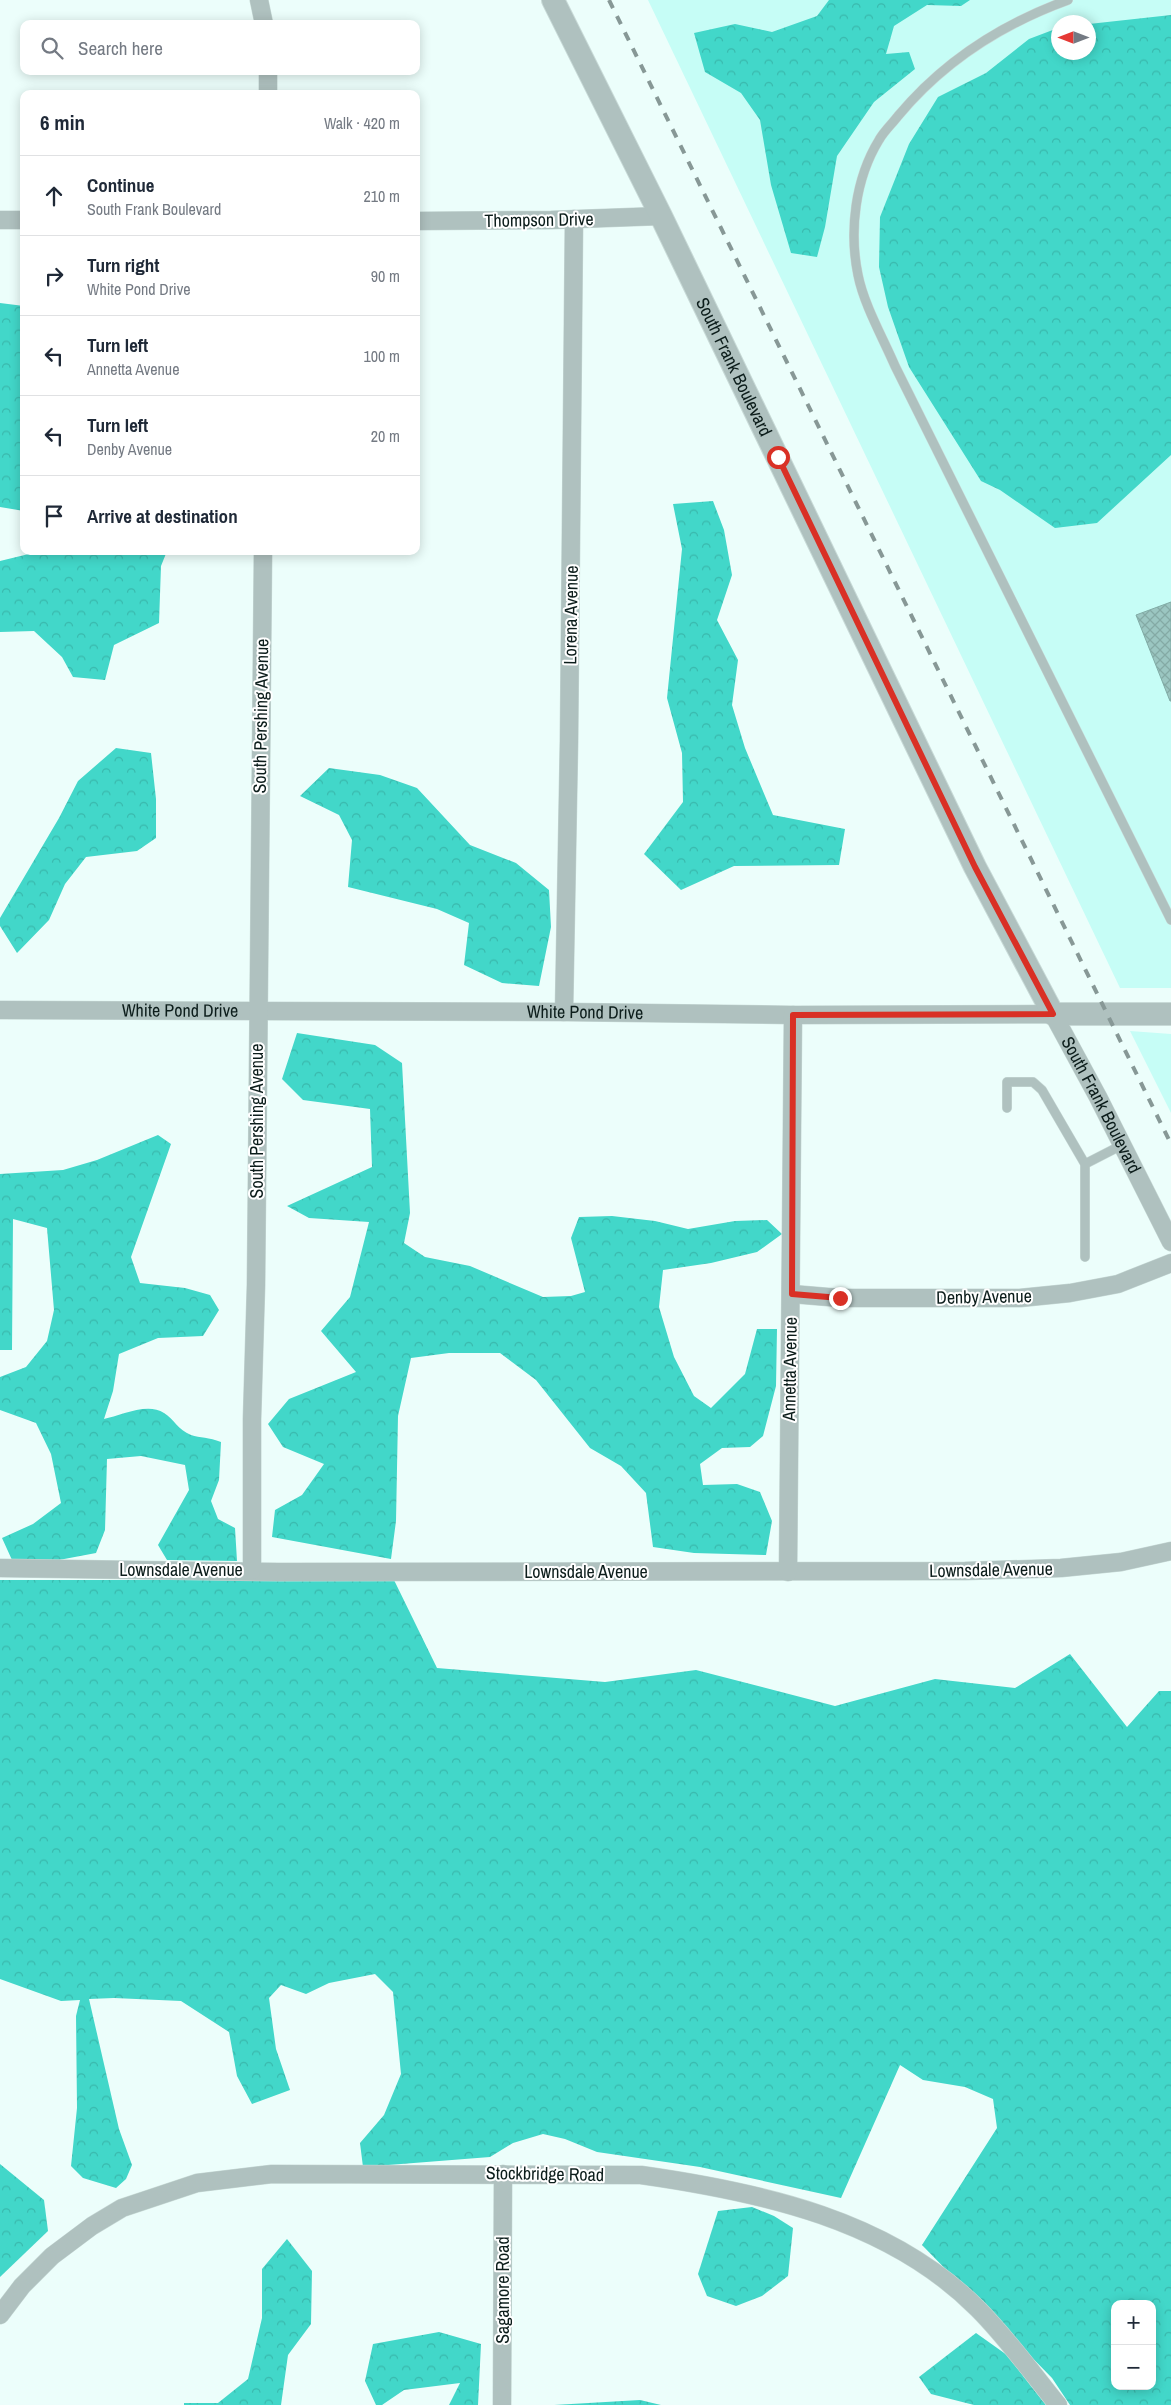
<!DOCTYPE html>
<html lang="en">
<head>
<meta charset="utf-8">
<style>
	:root { --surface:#fff; --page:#f6f6f7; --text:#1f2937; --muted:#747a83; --line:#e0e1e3 }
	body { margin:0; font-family:"Archivo Narrow",sans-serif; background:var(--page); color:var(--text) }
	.controls { position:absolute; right:15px; bottom:15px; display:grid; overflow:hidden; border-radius:10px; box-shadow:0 2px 12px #0003 }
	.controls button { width:45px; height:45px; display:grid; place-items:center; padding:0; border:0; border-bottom:1px solid var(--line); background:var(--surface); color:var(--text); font:25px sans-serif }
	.compass { position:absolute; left:1051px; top:15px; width:45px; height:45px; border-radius:50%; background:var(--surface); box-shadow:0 2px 12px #0003; rotate:270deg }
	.stop { position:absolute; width:15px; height:15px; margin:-11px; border:4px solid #d93025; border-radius:50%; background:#fff }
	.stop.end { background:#d93025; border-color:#fff; box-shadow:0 1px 5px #0008 }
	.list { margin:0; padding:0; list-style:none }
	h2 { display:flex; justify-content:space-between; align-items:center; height:65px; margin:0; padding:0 20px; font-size:21px }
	h2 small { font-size:16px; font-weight:400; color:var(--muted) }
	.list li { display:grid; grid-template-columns:32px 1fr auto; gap:15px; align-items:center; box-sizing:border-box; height:80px; padding:0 20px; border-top:1px solid var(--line) }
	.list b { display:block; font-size:19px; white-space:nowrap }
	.list p { margin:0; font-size:16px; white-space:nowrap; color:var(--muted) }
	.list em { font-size:16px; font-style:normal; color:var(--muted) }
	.icon { flex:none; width:28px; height:28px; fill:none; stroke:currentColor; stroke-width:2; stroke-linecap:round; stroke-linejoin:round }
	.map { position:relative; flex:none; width:1171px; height:2405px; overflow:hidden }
	.search { position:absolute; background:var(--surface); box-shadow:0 2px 12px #0003; left:20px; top:20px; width:400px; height:55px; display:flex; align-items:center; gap:12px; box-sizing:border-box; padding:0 18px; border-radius:10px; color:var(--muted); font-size:19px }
	.panel { position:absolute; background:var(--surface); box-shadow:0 2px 12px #0003; left:20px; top:90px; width:400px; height:465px; border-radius:10px }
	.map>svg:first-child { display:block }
	.built { fill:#c6fdf6; fill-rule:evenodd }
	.forest { fill:url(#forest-crowns); fill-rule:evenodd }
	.building { fill:url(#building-cross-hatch); stroke:#81aca6 }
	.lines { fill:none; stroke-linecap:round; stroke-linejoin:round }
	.service-casing { stroke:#c8dad7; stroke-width:10 }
	.minor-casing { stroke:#c8dad7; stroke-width:19 }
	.tertiary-casing { stroke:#c8dad7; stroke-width:24 }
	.service { stroke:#afc1bf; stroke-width:9 }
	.minor { stroke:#afc1bf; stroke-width:18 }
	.tertiary { stroke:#afc1bf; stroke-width:22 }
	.rail { stroke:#879896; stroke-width:4; stroke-dasharray:9 9; stroke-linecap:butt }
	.route { stroke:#d93025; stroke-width:6 }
	.labels { text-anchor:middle; stroke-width:4; stroke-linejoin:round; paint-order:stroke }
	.street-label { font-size:18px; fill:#0c1d1b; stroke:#fff }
</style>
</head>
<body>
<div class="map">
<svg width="1171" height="2405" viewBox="0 0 1171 2405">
	<defs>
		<pattern id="forest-crowns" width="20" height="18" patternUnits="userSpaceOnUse" patternTransform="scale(1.25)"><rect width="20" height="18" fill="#42d7c9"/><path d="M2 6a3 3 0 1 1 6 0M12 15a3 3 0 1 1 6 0" fill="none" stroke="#39b8ac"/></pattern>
		<pattern id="building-cross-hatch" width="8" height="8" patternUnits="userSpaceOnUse" patternTransform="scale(1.25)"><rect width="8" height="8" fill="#9bc6c1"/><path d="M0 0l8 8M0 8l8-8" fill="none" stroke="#84aaa5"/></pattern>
	</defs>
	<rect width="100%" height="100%" fill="#ecfefb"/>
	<g class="built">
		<path d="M648,0H1171V988H1120ZM1058,22H1088V52H1058Z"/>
		<polygon points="1130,1031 1171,1034 1171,1113"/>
	</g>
	<g class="forest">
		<polygon points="829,0 970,0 961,6 927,5 894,26 886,54 909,52 915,69 874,102 837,156 825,227 817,257 791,253 771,185 760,120 741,93 705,72 694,33 735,24 772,32 817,16"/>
		<polygon points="1171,15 1171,455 1097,523 1055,528 1000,490 981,481 909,367 888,307 879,267 880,217 909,144 938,97 986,73 1029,39 1058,28 1058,52 1088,52 1089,24"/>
		<polygon points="0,303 24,306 24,511 0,507"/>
		<polygon points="713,501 724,530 732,575 717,620 738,660 732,705 745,748 773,815 845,829 839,865 734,866 681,890 644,854 683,802 682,753 667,698 682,549 673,504"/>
		<polygon points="41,551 167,551 161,566 159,623 114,645 105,680 73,677 62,657 34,631 0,632 0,561"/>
		<polygon points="116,748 151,753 156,799 156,838 137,851 86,857 65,884 49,920 17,953 0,926 0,918 59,818 78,781"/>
		<polygon points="329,768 380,775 417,788 470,845 516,863 549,890 551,927 539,986 502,983 464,965 469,923 437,909 348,887 352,840 339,815 300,796"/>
		<polygon points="297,1033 375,1045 402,1063 410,1213 404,1243 425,1257 470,1266 543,1297 571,1296 585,1292 571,1238 579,1217 612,1216 655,1221 688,1229 735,1221 767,1220 782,1234 757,1252 711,1263 663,1270 659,1307 674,1357 694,1396 711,1408 745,1374 757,1329 777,1329 776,1386 763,1436 750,1447 722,1448 700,1464 703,1485 737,1484 760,1492 772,1521 766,1555 694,1553 653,1547 646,1493 621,1466 590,1448 536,1380 500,1353 449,1353 411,1358 398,1416 396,1521 391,1559 272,1537 275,1510 302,1495 324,1464 283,1447 268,1424 289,1399 356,1372 321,1331 350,1297 369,1222 309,1218 287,1206 372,1167 370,1109 303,1100 282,1079"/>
		<path d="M158,1135L171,1144L131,1257L140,1283L185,1288L210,1295L219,1310L203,1336L158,1338L119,1354L113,1391L104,1419C120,1416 147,1402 164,1413C174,1419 178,1430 191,1435C200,1438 209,1437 221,1442L219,1480L211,1501L218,1519L235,1528L237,1561L167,1560L158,1545L189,1490L185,1465L141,1456L107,1459L105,1530L96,1553L43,1563L12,1560L2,1538L33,1524L61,1503L51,1454L36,1423L0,1410V1377L26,1367L47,1341L54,1310L47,1228L13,1219L12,1350H0V1174L63,1170L97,1160Z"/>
		<path d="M0,1580H394L437,1668L605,1682L696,1670L835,1706L935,1679L1015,1688L1070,1654L1127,1727L1159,1691H1171V2405H1070L1052,2378L922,2245L997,2128L993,2099L965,2087L923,2080L900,2065L841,2198L700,2167L597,2152L565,2139L543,2134L513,2143L490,2157L363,2167L360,2143L384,2115L401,2074L393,1992L375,1974L329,1983L306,1994L281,1985L269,1998L276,2049L290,2090L252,2104L237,2076L229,2032L181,2001L114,1998L89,1999L119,2129L132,2165L126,2179L116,2188L83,2178L71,2166L77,2108L76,2016L80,2000L61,2001L0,1979ZM1115,2304H1152V2386H1115Z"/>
		<polygon points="0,2164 44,2200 48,2231 0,2277"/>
		<polygon points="752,2207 774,2216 793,2228 788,2276 762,2296 736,2306 707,2296 698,2274 718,2211"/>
		<polygon points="287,2239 312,2271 311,2324 288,2355 281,2405 184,2405 184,2403 218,2403 248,2379 262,2318 262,2269"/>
		<polygon points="439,2332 481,2344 478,2405 449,2405 460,2383 404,2390 382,2405 376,2405 365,2381 373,2344"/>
		<polygon points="976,2333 1007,2355 1046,2405 974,2405 931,2394 919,2377"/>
		<polygon points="640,2400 661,2405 554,2405"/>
	</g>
	<polygon class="building" points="1171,602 1171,701 1170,701 1136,615"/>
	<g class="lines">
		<g class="service-casing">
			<g id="service">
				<path d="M1068,0C1002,24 943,62 898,116C892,124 884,131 879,140C855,179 849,231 858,275C864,305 883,338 895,366L1171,920"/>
				<polyline points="1007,1108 1007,1082 1033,1082 1042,1090 1085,1164 1085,1257"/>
				<polyline points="1085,1164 1122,1145"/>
			</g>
		</g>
		<g class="minor-casing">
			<g id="minor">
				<polyline points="259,0 264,24"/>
				<polyline points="268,71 268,94"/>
				<polyline points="0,220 24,220"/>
				<polyline points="416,221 551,220 661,216"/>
				<path id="s1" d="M0,1010L564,1012L793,1015L1053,1014L1098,1097L1171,1242"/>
				<polyline points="564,1012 569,741 574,219"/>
				<polyline points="792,1294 840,1298 1020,1298 1070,1293 1118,1284 1171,1263"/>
				<polyline points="0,1568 279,1572 965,1571 1061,1568 1121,1562 1171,1551"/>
				<polyline points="252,1570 252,1419 256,1285 263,551"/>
				<polyline points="788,1572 793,1015"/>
				<path d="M0,2315L22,2286L52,2256L92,2226L122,2208L197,2183L272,2174L641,2175C761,2192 890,2220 978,2309C1007,2338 1032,2373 1058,2405"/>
				<polyline points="502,2405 503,2174"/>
			</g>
		</g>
		<g class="tertiary-casing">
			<g id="tertiary">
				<path id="s2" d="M553,0L661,216L975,867L1053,1014H1171"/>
			</g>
		</g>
		<use href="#service" class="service"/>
		<use href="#minor" class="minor"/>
		<use href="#tertiary" class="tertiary"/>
		<polyline class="rail" points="609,0 1171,1144"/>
	</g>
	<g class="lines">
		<polyline class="route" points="778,457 975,867 1053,1014 793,1015 792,1294 840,1298"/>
	</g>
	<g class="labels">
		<g class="street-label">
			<text transform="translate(539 220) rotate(-1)" y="6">Thompson Drive</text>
			<text dy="6" stroke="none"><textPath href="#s2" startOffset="409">South Frank Boulevard</textPath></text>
			<text transform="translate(571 615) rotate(-89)" y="6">Lorena Avenue</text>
			<text transform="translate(261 716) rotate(-89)" y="6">South Pershing Avenue</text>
			<text dy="6" stroke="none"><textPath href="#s1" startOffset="180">White Pond Drive</textPath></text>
			<text dy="6" stroke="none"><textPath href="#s1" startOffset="585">White Pond Drive</textPath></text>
			<text dy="6" stroke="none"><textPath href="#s1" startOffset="1156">South Frank Boulevard</textPath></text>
			<text transform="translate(257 1121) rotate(-90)" y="6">South Pershing Avenue</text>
			<text transform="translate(984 1297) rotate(-1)" y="6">Denby Avenue</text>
			<text transform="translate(790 1369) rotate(-89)" y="6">Annetta Avenue</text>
			<text x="181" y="1576">Lownsdale Avenue</text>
			<text transform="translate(991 1570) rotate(-1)" y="6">Lownsdale Avenue</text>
			<text x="586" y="1578">Lownsdale Avenue</text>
			<text transform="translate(545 2174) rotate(1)" y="6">Stockbridge Road</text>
			<text transform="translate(503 2290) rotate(-90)" y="6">Sagamore Road</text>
		</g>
	</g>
</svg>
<div class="controls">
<button>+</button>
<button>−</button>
</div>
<svg class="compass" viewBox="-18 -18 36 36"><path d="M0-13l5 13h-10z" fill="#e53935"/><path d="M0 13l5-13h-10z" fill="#747a83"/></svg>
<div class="stop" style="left:778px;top:457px"></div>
<div class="stop end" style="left:840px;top:1298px"></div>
<div class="search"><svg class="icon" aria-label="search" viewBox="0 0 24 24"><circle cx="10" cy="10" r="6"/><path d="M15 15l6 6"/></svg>Search here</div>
<section class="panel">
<h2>6 min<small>Walk · 420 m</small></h2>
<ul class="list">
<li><svg class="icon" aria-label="ahead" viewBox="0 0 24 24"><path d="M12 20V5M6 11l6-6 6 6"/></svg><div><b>Continue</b><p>South Frank Boulevard</p></div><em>210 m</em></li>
<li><svg class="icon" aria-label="right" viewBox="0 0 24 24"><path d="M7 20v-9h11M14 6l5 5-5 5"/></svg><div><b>Turn right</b><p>White Pond Drive</p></div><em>90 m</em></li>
<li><svg class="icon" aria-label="left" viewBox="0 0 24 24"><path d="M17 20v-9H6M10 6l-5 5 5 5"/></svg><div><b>Turn left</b><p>Annetta Avenue</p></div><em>100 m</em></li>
<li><svg class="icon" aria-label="left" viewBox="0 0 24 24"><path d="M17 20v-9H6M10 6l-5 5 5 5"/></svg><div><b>Turn left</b><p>Denby Avenue</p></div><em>20 m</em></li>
<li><svg class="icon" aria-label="arrive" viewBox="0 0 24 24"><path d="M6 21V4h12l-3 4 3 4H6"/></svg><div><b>Arrive at destination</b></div></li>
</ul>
</section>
</div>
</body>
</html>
